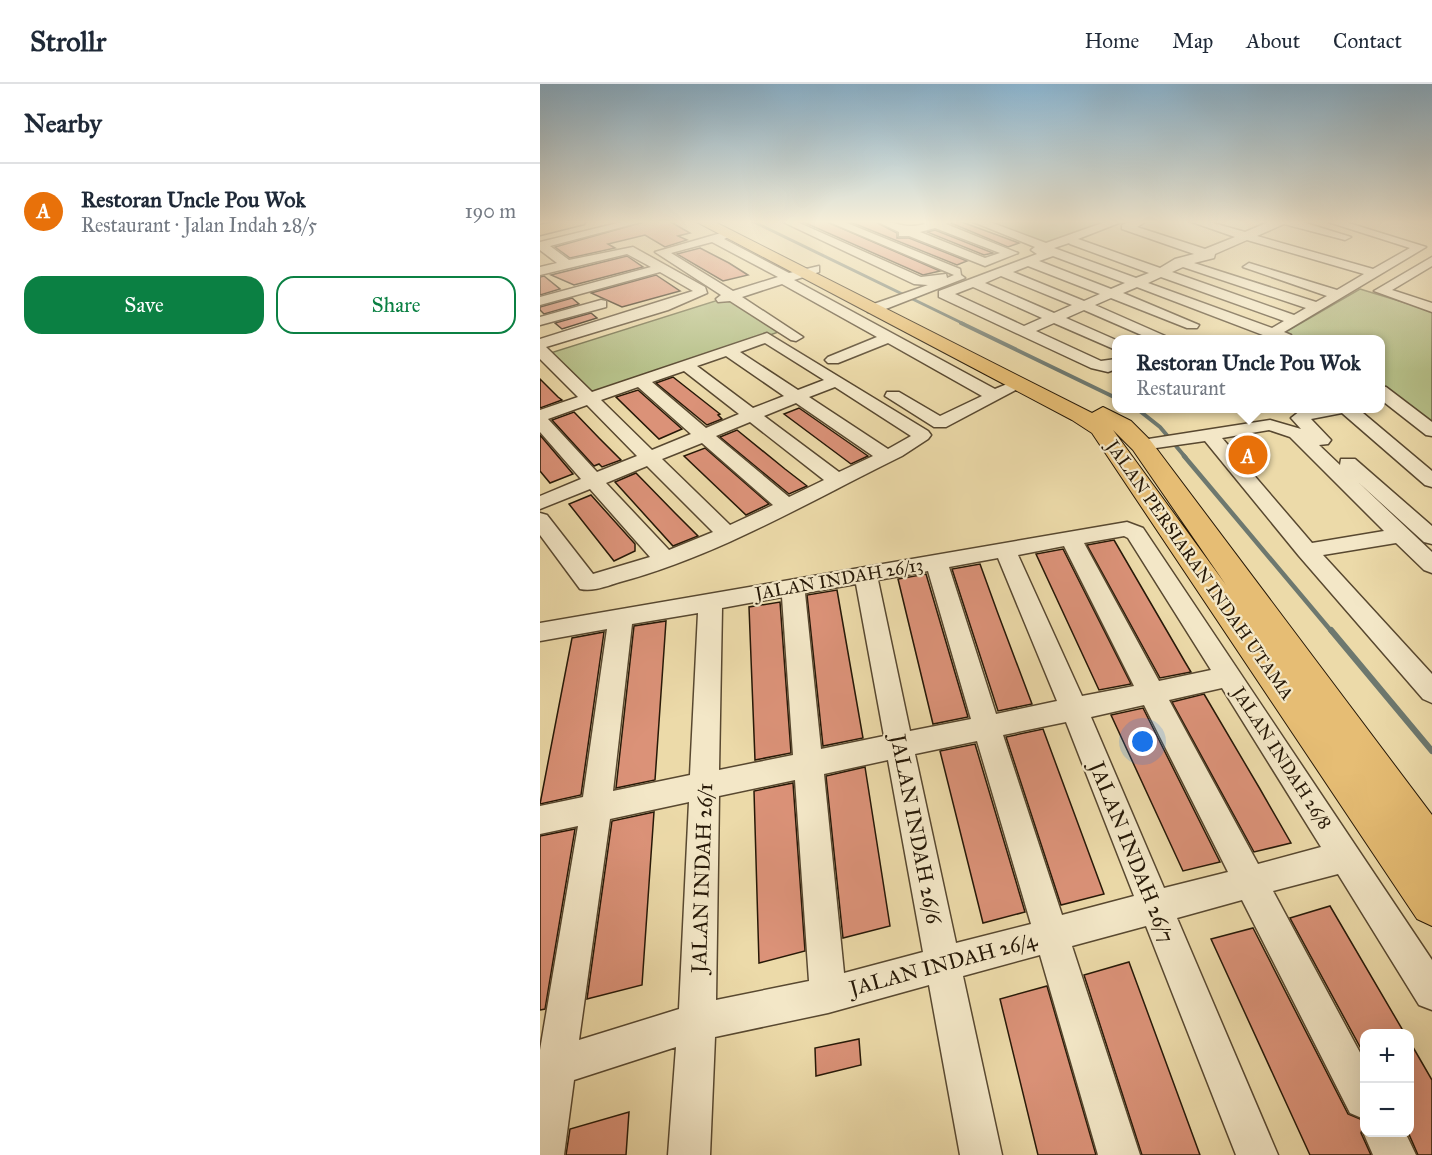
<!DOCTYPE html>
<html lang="en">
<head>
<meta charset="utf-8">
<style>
	:root { --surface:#fff; --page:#f6f6f7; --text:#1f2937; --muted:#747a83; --line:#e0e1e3; --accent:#0b8043 }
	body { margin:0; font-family:"IM FELL Great Primer",serif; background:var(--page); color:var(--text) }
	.controls { position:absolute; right:18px; bottom:18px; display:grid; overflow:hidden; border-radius:12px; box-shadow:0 6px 24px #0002 }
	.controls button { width:54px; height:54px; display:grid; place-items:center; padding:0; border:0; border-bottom:2px solid var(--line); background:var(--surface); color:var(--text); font:30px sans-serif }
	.you { position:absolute; left:603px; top:658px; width:21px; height:21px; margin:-15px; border:4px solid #fff; border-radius:50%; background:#1a73e8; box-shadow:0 0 0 9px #1a73e833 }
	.badge { display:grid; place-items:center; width:39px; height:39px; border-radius:50%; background:var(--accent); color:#fff; font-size:20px; font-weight:700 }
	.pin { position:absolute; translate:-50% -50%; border:3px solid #fff; box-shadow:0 2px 6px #0006 }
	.popup { position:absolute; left:572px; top:251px; width:273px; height:78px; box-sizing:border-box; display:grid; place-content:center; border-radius:12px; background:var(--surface); filter:drop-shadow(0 2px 4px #0005); font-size:20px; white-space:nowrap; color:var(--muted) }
	.popup b { font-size:22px; color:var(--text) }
	.popup::after { content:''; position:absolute; left:50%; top:100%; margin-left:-12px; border:12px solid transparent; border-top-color:var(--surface) }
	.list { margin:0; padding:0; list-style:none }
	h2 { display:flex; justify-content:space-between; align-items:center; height:78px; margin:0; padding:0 24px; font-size:26px }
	h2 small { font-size:20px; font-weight:400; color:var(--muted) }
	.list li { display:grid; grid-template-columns:39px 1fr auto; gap:18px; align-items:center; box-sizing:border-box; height:96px; padding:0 24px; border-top:2px solid var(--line) }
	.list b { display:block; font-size:22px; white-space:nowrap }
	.list p { margin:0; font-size:20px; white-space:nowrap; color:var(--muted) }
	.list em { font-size:20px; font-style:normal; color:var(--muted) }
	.actions { display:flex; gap:12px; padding:18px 24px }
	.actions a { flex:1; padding:14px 0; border:2px solid var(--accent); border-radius:18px; text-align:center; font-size:21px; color:var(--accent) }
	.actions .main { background:var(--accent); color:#fff }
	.map { position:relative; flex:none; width:892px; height:1071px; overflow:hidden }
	header { display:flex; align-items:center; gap:36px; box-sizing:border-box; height:84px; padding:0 30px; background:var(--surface); border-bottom:2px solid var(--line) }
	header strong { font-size:28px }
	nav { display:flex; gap:33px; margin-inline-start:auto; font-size:21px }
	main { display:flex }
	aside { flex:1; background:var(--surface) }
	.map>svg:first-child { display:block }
	.green { fill:#b6c089; stroke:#6e6c48; stroke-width:1.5 }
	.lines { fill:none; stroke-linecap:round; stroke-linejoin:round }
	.stream-far3 { stroke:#6d786f; stroke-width:3 }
	.stream-far2 { stroke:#6d786f; stroke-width:4 }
	.stream-far1 { stroke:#6d786f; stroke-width:4.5 }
	.stream { stroke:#6d786f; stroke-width:6 }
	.building { fill:#db9278; stroke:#261807; stroke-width:1.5 }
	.minor-casing { stroke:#584830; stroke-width:3 }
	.major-casing { stroke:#261807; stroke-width:2 }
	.highway-casing { stroke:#261807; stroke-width:3 }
	.minor { fill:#f3e7c7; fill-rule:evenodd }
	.major { fill:#e6bd74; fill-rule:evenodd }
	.highway { fill:#e6bd74; fill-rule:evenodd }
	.labels { text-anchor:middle; stroke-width:4.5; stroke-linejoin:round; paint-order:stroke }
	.street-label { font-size:18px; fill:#261807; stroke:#f3e7c7 }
	.near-street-label { font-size:21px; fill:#261807; stroke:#f3e7c7 }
</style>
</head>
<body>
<header>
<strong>Strollr</strong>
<nav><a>Home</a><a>Map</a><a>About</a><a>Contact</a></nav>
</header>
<main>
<aside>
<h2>Nearby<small></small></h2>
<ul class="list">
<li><span class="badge" style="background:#e8710a">A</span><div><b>Restoran Uncle Pou Wok</b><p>Restaurant · Jalan Indah 28/5</p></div><em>190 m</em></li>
</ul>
<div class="actions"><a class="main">Save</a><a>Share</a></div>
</aside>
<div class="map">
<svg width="892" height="1071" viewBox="0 0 892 1071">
	<rect width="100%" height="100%" fill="#ecdaa9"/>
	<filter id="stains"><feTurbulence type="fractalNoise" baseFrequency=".00333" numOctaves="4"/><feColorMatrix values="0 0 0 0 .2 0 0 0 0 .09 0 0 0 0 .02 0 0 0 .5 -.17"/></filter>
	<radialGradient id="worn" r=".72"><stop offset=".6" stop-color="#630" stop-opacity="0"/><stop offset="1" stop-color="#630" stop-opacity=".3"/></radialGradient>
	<g class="green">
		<polygon points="443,137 570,137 506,159"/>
		<polygon points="820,205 892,227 892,341 840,302 840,256 756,255 742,250"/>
		<polygon points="191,212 244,246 49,314 4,271"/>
	</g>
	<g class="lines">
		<polyline class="stream-far3" points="212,137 424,240"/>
		<g class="stream-far2">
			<polyline points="421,239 576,314"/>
			<polyline points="596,324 620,343 646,374"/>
		</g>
		<polyline class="stream-far1" points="644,372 792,548"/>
		<polyline class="stream" points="791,546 892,667"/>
	</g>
	<g class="building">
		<polygon points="107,137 129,137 150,149 138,152 147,156 125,163 105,151 68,160 75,164 30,174 15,163"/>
		<polygon points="261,137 285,137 400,187 383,191"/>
		<polygon points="308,137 334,137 357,149 357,154 369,154 427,177 417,181"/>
		<polygon points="412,137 419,137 479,159 468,163 411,139"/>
		<polygon points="395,146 453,169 444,171 387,148"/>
		<polygon points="160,164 189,179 208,191 183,197 137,170"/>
		<polygon points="87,172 103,183 34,201 11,191"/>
		<polygon points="116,191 140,207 82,223 51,209"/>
		<polygon points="4,192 20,205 0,211 0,193"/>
		<polygon points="32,214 39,220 4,230 0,226 0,223"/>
		<polygon points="51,229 57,234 22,245 15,239"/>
		<polygon points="133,293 180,330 178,331 182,335 167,341 116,299"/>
		<polygon points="0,295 18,313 22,316 0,324"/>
		<polygon points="98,306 142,345 119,355 76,313"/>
		<polygon points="259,324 328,372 311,380 244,330"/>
		<polygon points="34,328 59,354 81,376 62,383 59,380 54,382 12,336"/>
		<polygon points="197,346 245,385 267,402 249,410 180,353"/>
		<polygon points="0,351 33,390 10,399 0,387"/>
		<polygon points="165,364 229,420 206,431 144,372"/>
		<polygon points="96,389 135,429 158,452 133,462 75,398"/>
		<polygon points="51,411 95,460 95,467 74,477 29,420"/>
		<polygon points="574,456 645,578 651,588 620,594 547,461"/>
		<polygon points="523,465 591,600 559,606 496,470"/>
		<polygon points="440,480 457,527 492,620 458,627 412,485"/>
		<polygon points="386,490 428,633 393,640 358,495"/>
		<polygon points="297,506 323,654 283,662 267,511"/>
		<polygon points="240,518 251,669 215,676 209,523"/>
		<polygon points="126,537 115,696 76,704 94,542"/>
		<polygon points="64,548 41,711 0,720 32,554"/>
		<polygon points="664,610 720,705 751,759 714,768 632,618"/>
		<polygon points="603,624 680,778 643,787 571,631"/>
		<polygon points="503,645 564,810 521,821 466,653"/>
		<polygon points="435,660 485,828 443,839 400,667"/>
		<polygon points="325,683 350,842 303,854 286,692"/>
		<polygon points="253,699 265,867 219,879 214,707"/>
		<polygon points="114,728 102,901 47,915 72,737"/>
		<polygon points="35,745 5,925 0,926 0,752"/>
		<polygon points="790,822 865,950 825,950 825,972 750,834"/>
		<polygon points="713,844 808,1030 825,1037 821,1049 831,1071 770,1071 671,855"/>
		<polygon points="589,878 617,954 660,1071 602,1071 544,891"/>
		<polygon points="507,902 556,1071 498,1071 460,915"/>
		<polygon points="319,955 321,981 276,992 275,964"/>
		<polygon points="870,958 892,996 892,1071 878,1071 868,1048"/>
		<polygon points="89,1028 86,1071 26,1071 30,1045"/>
	</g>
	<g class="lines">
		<g class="minor-casing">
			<g id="minor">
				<path d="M86,137H105L10,162L29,176L93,163L165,203L167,209L128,226L6,263L52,308L227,249L388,347L391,351L388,355L362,372C270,417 180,471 80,498C67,502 53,508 40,505L0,451V429L7,431L53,490L110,473L50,405L0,425V412L41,395L0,348V326L38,313L0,275V255L153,207L120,188L0,221V213L111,183L87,170L0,191V183L17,179L0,166V158ZM225,259L284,296L258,306L200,268ZM186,272L244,312L213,324L157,282ZM144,287L199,330L166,344L112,298ZM98,303L151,350L112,366L61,316ZM295,303L371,352L348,365L269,313ZM256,319L333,372L299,388L224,332ZM47,321L97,372L57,388L8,335ZM210,338L284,396L249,413L176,352ZM162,359L233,421L190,441L122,375ZM107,382L173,448L129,466L66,399Z"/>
				<polygon points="241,137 255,137 381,193 406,190 407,194 414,191 287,137 302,137 420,185 421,191 425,194 338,228 328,228 328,222 388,201 374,200"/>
				<path d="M336,137C358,137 363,146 385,140L383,137H410L406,140L478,169L445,182L369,152H359V148ZM395,144L460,169L445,174L380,148Z"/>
				<path d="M431,137H447L506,159L568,137H584L538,155L620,184L635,175L654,170L582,145V141L592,137H607L597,143L665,165L695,153L649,137H666L705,148L731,137H759L811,153L805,156L744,140L717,152L833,185L870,164L785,137H802L886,163L744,248L751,251L752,256H736L597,203L583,209L659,241L657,244H647L571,214L555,221L632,255L613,256L544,226L526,234L576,256V266L514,239L496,247L561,277L576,275V285L568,288L551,284L399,213V207L497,170L491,166L495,163ZM707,156L824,190L797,206L709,179L703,183L787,212L776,218L654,179L674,174L675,170ZM529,159L530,160L609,189L596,194L514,164ZM513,172L585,199L571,205L499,177ZM488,182L560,210L544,217L473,188ZM643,183L766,224L754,231L632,188ZM461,192L532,221L514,229L445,199ZM621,193L744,237L732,244L608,199ZM433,203L502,234L484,242L415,210Z"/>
				<path d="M188,147L194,150L184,155L249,189L279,182V188L254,196L455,305L479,295L487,300L406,343H394L345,312L347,308H359L400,332L442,312L348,259L298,279H288L285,276L288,273L337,253L242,200L202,213L263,253L256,257L251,256L190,217L178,218L176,215L181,211L115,168ZM172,158L238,193L193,207L131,169Z"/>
				<polygon points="892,173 892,182 852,206 892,219 892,228 834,207"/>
				<polygon points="61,216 66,217 66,223 0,241 0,233"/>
				<polygon points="840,302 846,303 892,338 892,352 886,351 840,315"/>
				<path d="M773,324H817L892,387V403L885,401L802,329L771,335L791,356L788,360L779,361L800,381L801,375H815L892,442V460L884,458L818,398L892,468V489L884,486L856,459L783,471L892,590V619L883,615L759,472L665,357L602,366L593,361L602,356L730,336L761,345L751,334L760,327ZM729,346L750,353L844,447L772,459L682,354Z"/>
				<path d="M587,438L603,444L892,876V926L879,921L798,790L733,807L824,976V1035L810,1029L702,816L637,834L738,1071H696L606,842L532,862L600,1071H558L500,871L423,892L462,1071H420L389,901L288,929L175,953L170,1071H128L136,963L34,996L24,1071H0V966L38,742L0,750V722L43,713L67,545L0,557V539ZM584,452L588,454L671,586L619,597L544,459ZM524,462L594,602L542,612L478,471ZM458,474L517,617L456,630L409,483ZM388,487L431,635L370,647L338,496ZM316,500L344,652L281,665L265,509ZM242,513L253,671L179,686L182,524ZM158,529L150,691L73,707L92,540ZM682,604L781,763L718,780L629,616ZM604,621L688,788L624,804L551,633ZM526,638L594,812L522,831L463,651ZM437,657L491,840L416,859L375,670ZM348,676L383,868L304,889L284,690ZM255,696L269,897L176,916L179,712ZM149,718L139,925L39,956L70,735Z"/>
				<polygon points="824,1043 824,1048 865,1048 876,1071 833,1071 823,1048"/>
			</g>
		</g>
		<g class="major-casing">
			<path id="major" d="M155,137H173L552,329L563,323L591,337L610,356L892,731V842L877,835L552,349L532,336ZM573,346L593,366L686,501Z"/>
		</g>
		<g class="highway-casing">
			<polygon id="highway" points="19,137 46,137 44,140 0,151 0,141"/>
		</g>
		<use href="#minor" class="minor"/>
		<use href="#major" class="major"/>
		<use href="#highway" class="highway"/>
	</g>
	<linearGradient id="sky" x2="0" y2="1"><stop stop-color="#8ab6d3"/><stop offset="0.48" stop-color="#f6eed8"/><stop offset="1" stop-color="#f6eed8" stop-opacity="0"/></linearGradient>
	<rect width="892" height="287" fill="url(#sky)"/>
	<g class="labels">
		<g class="street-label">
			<text transform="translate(660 486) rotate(55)" y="6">JALAN PERSIARAN INDAH UTAMA</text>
			<text transform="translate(299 495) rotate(-10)" y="6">JALAN INDAH 26/13</text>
			<text transform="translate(742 674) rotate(57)" y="6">JALAN INDAH 26/8</text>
		</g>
		<g class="near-street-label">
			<text transform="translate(376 745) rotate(79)" y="7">JALAN INDAH 26/6</text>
			<text transform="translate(592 768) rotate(68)" y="7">JALAN INDAH 26/7</text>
			<text transform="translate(162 794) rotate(-88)" y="7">JALAN INDAH 26/1</text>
			<text transform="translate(403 880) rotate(-15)" y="7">JALAN INDAH 26/4</text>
		</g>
	</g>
	<rect width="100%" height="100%" filter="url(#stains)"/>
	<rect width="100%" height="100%" fill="url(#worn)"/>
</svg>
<div class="controls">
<button>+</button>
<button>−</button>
</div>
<div class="you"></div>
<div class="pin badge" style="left:708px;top:371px;background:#e8710a">A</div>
<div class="popup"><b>Restoran Uncle Pou Wok</b>Restaurant</div>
</div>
</main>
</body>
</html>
